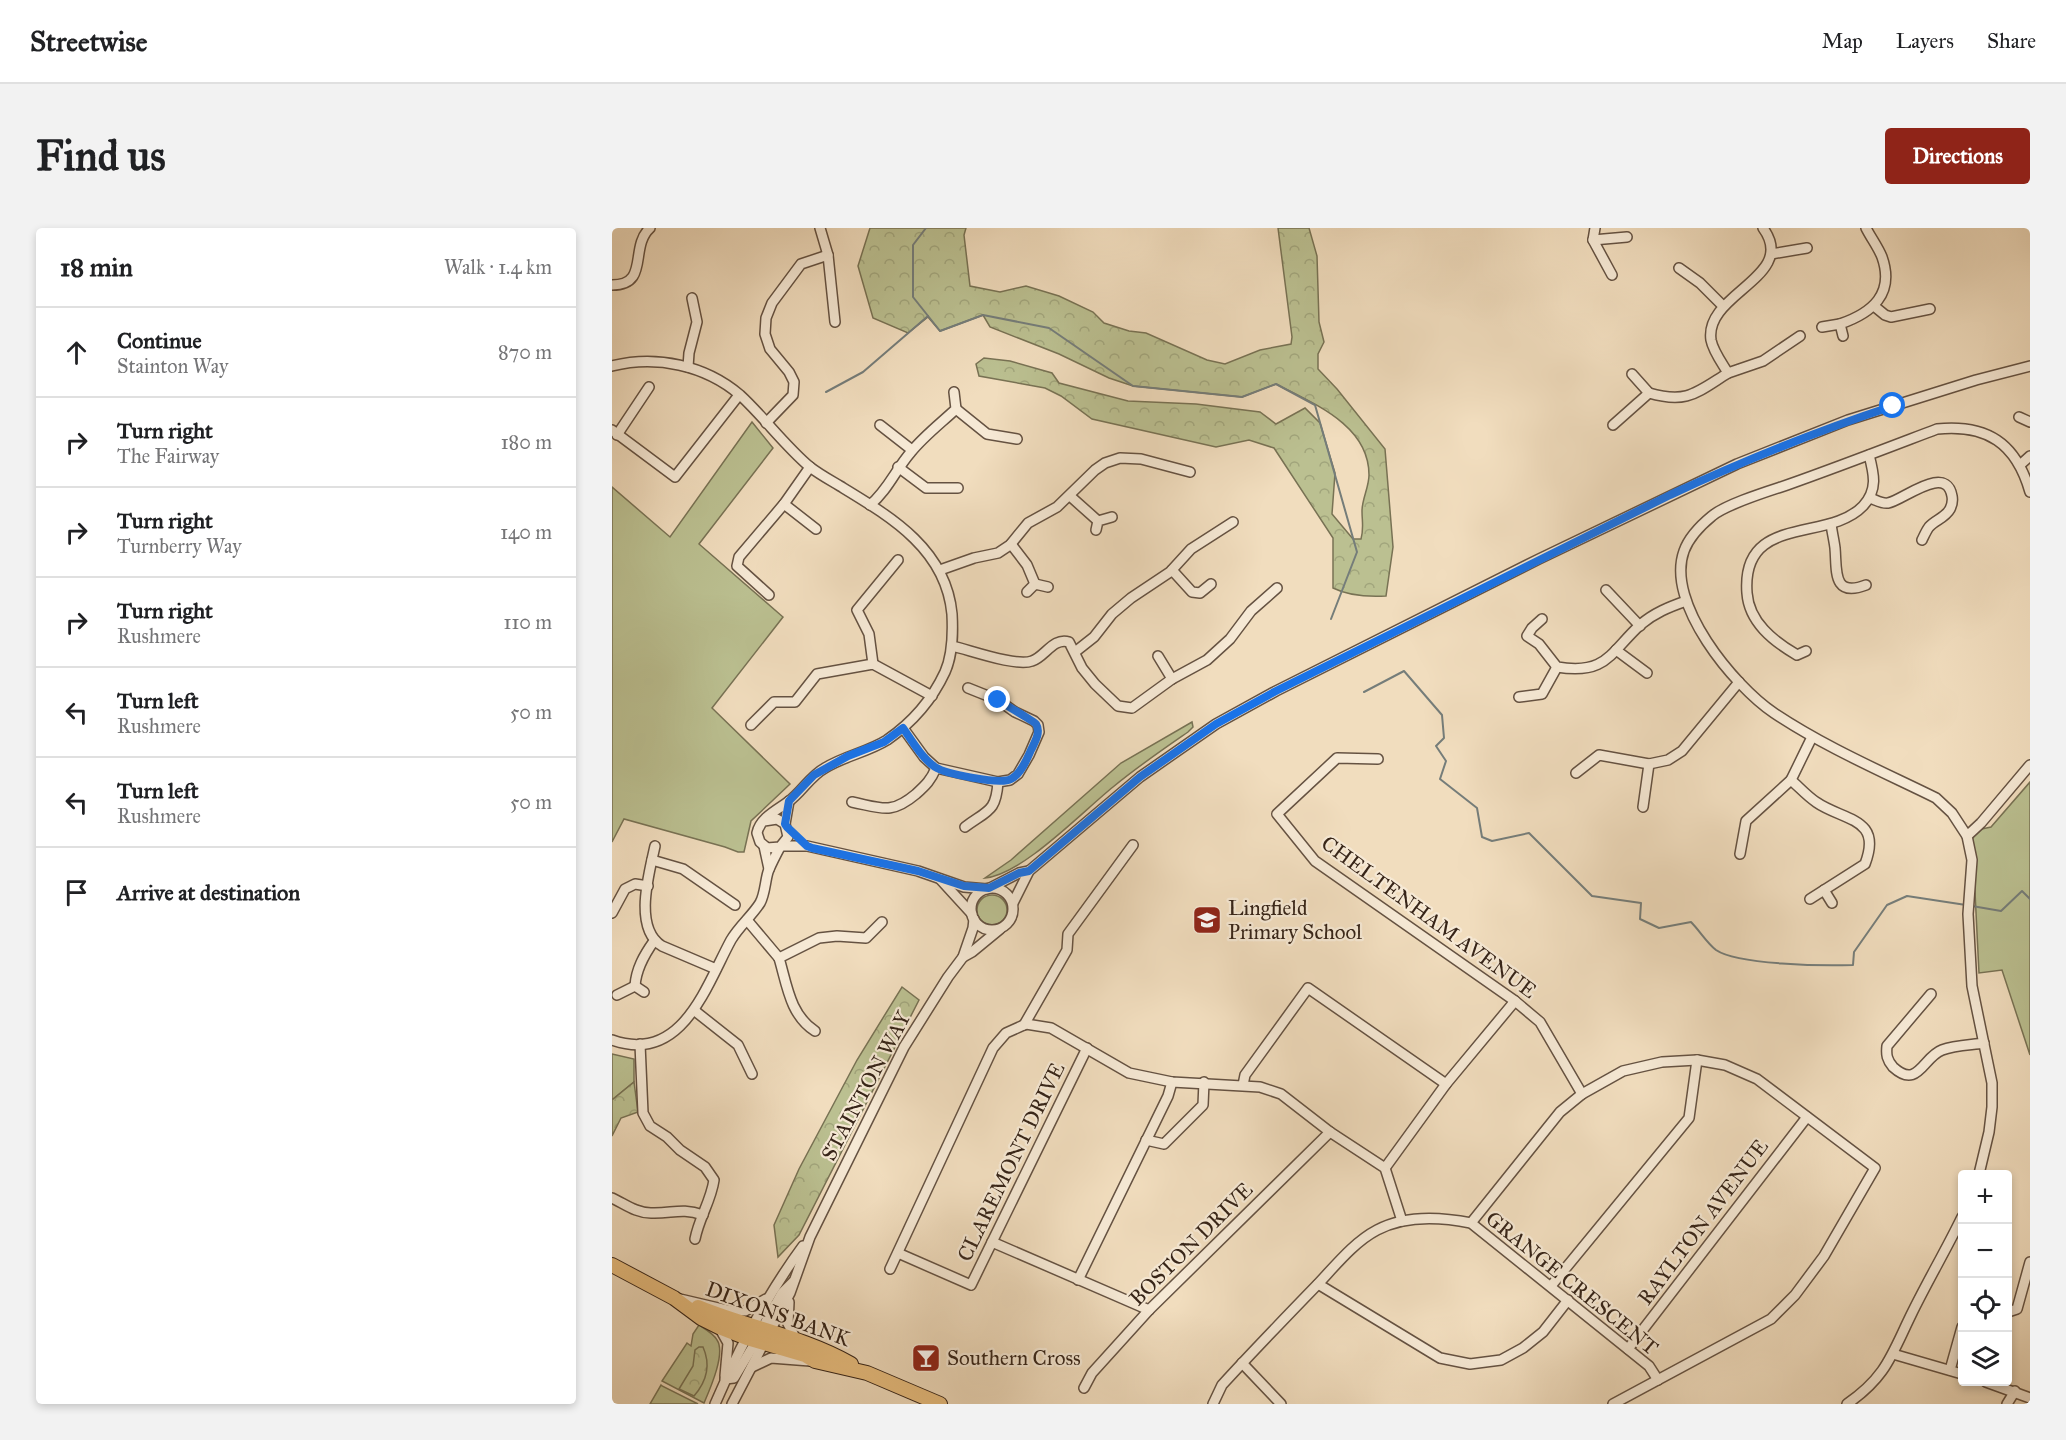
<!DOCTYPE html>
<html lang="en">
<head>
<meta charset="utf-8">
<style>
	:root { --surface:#fff; --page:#f2f2f2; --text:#202124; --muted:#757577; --line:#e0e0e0; --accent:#8f2418 }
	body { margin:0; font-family:"IM FELL Great Primer",serif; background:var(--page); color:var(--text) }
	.controls { position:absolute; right:18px; bottom:18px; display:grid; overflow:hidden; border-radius:6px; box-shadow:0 3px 9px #0003 }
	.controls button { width:54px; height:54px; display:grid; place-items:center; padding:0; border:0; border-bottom:2px solid var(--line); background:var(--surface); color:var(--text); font:30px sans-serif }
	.stop { position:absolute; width:18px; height:18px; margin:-14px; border:4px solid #1a73e8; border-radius:50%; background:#fff }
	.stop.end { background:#1a73e8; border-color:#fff; box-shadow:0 2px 6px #0008 }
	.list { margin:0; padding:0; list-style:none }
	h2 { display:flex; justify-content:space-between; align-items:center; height:78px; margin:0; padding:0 24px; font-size:26px }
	h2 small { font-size:20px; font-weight:400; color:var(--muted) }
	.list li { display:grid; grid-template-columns:39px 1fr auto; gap:18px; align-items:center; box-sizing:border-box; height:90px; padding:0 24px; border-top:2px solid var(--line) }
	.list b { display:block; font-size:22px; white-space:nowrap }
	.list p { margin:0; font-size:20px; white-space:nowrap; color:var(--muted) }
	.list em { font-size:20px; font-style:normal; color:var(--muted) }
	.icon { flex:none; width:33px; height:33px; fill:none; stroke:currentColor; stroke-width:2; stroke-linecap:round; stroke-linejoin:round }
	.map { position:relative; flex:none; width:1418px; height:1176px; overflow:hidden; border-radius:6px }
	header { display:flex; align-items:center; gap:36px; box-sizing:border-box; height:84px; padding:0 30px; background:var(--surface); border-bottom:2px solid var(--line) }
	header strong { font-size:28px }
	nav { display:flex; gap:33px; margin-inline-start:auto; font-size:21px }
	.intro { display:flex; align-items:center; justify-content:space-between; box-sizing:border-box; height:144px; padding:0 36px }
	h1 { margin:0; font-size:42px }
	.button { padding:15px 27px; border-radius:6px; background:var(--accent); color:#fff; font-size:21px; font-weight:700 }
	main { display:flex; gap:36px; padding:0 36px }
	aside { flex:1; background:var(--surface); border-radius:6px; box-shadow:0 3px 9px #0003 }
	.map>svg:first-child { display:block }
	.green { fill:#bbc091; stroke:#787254; stroke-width:1.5 }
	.forest { fill:url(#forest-crowns); stroke:#787254; stroke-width:1.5 }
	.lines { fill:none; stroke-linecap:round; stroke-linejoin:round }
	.stream { stroke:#757d7a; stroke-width:2 }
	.minor-casing { stroke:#655242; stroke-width:12 }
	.highway-casing { stroke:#362418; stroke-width:16 }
	.minor { stroke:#f6e9d5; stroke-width:9 }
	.highway { stroke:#e8be7f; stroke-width:14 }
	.route { stroke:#1a73e8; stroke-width:8 }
	.labels { text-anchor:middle; stroke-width:4.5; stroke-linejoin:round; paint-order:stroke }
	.poi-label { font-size:21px; fill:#362418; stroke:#f6e9d5; text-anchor:start }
	.street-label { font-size:21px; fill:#362418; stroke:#f6e9d5 }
</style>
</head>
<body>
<header>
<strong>Streetwise</strong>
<nav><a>Map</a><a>Layers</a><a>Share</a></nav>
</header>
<div class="intro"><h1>Find us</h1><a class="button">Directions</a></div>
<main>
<aside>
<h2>18 min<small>Walk · 1.4 km</small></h2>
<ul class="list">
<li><svg class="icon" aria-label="ahead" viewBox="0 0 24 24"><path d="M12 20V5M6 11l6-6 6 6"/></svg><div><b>Continue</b><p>Stainton Way</p></div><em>870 m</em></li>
<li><svg class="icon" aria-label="right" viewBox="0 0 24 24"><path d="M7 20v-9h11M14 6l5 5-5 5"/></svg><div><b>Turn right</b><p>The Fairway</p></div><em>180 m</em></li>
<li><svg class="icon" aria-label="right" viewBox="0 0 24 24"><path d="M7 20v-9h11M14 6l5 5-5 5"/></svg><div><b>Turn right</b><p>Turnberry Way</p></div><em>140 m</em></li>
<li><svg class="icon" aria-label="right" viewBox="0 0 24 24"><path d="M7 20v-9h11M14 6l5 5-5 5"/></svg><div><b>Turn right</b><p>Rushmere</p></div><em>110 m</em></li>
<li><svg class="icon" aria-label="left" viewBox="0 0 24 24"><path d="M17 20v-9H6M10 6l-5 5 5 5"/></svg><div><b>Turn left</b><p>Rushmere</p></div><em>50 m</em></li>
<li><svg class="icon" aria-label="left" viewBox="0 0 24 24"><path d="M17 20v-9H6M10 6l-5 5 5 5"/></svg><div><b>Turn left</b><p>Rushmere</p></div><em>50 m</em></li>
<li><svg class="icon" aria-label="arrive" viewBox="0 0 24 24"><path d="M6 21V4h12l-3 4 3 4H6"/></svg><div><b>Arrive at destination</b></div></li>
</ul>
</aside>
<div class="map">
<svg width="1418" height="1176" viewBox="0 0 1418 1176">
	<defs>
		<pattern id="forest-crowns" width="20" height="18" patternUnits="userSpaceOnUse" patternTransform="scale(1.5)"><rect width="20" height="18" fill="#bbc091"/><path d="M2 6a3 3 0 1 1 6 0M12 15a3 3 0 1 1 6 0" fill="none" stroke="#a1a57c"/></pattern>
	</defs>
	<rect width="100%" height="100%" fill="#f1ddbe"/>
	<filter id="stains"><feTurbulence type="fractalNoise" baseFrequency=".00333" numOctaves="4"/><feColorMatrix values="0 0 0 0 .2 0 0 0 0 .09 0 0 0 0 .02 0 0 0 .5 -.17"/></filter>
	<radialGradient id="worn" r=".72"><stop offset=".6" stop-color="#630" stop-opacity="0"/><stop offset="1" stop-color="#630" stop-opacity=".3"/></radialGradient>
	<g class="green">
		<polygon points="140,194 161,220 87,316 171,389 100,480 178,556 139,593 132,624 126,624 113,619 12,591 0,614 0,259 58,309"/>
		<path d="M580,494L581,499L576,504C550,522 525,539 501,559C471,583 410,647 373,650L399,632L509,535Z"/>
		<polygon points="1418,554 1418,827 1390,742 1367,745 1360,603 1379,599"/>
		<circle cx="380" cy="682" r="15"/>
		<polygon points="0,826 22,831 22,854 0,872"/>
		<path d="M87,1097C93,1101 101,1105 105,1112C114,1125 98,1161 92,1175L50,1153L75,1115L79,1118L81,1106Z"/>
		<polygon points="49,1157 50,1158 86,1176 38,1176"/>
	</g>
	<g class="forest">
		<path d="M258,0H354L352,7L358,58L388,64L414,58L447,68L481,84L492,95L517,103L534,105L595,132L613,136L648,122L679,116L680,109L666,0H697L705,28L707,94L712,114L706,126V141L725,161L773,221L781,319L774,368C756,369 737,368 721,360V310L662,220L637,212L604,219L480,191L449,168L433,160L367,148L364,136L372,130L398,133L440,145L447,155L516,173L584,176L648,184L664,196L693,180L708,195L723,245L720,286L741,311H749C752,301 750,293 750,283C750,271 757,259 757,247C757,197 702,176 664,156L630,169L521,158L497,150L447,126L378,99L371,87L328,103L316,89L296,105L261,90L246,38Z"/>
		<polygon points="290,759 307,772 187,1007 166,1029 162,997 187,941 245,832"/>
		<polygon points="22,854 26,884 9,890 0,908 0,872"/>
		<path d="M87,1119H91C99,1137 95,1153 82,1168L67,1161L81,1138L83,1122Z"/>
	</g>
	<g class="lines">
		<g class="stream">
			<polyline points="314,0 301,17 301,69 328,103 371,87 437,100 521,158 630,169 664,156 703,177 745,324 719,391"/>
			<polyline points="214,164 251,144 316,88"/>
			<path d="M752,464L792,443L830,487L832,510L824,518L834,533L828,551L865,580L870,609L880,613L917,605L980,668L1029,675L1028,691L1047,700L1079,694C1087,702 1095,715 1104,722C1126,737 1212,738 1241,737L1242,724L1275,677L1295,668L1354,677"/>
			<polyline points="1360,678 1389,683 1410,663 1418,671"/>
		</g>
		<g class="minor-casing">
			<g id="minor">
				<polyline points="208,0 216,27 223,94"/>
				<polyline points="983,0 981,12 1000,47"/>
				<path d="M1151,0C1187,49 1092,65 1099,112C1101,123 1110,135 1116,145L1151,133L1188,108"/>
				<polyline points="981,12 1015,9"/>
				<polyline points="1159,26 1195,20"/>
				<polyline points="1067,40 1088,55 1111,78"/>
				<path d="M0,57C38,57 17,19 38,0"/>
				<polyline points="1262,78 1273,87 1279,89 1318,81"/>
				<polyline points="1210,99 1228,96"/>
				<path d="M1231,108L1228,96C1260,85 1283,66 1270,29C1266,19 1259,10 1254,0"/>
				<path d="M0,138C44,127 93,137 128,167C152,189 172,217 198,239C207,246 218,252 228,258C279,289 334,321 340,386C341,405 341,426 333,444C320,472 301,494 275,512C256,524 232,528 213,540C198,548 190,564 176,574C165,582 148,590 145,605L148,614L155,620L168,619L176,609L173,596L165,591L152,593"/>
				<polyline points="76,139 77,125 85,94 80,70"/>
				<polyline points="1020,146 1037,165"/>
				<polyline points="344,181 375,206 405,211"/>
				<polyline points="1407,189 1418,194"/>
				<polyline points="154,195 181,167 182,154 177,144 158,121 153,106 154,90 160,75 189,36 216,27"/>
				<polyline points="268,197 300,222"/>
				<path d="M1001,197L1037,165C1075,176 1084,165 1116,145"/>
				<polyline points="0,202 63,249 127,167"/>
				<polyline points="5,207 37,159"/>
				<polyline points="1408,237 1418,228"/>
				<polyline points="286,239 314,260 346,260"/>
				<polyline points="458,268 486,293"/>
				<path d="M1258,270C1264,272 1270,276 1276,275C1290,273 1334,235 1340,268C1341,273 1340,277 1338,281C1333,290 1323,292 1317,299C1314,303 1312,308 1310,312"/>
				<polyline points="172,276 204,301"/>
				<path d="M258,277C276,262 284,241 299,224C312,208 329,195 344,181L342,164"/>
				<path d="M1219,296C1220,304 1222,312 1223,320C1225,342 1220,370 1254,357"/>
				<polyline points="484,302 486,293 500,289"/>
				<polyline points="399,316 415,337 423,356"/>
				<polyline points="328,342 362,330 386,325 398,317 416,295 445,279 483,242 493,235 508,230 529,231 578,244"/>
				<polyline points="560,342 580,364 588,365 599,356"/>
				<polyline points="994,362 1028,398"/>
				<polyline points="415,364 423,356 436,359"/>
				<polyline points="157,367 125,338 127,329 172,276 198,239"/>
				<path d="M930,391L920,400L915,408L927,416L945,439C994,447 997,426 1028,397C1042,385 1057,379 1074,373"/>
				<path d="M340,418C358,422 404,439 420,433C433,429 441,409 457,414L470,440L483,456L506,478L520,480L560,451L595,432L618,411L639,383L665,360"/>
				<polyline points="1004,422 1035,445"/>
				<path d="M1194,423L1185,427C1161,413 1137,394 1135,365C1129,285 1216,315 1251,278C1266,262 1262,246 1257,227"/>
				<polyline points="463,424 482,409 500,386 519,370 558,344 579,321 621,294"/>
				<polyline points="546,428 560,451"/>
				<polyline points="261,436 257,406 245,382 286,332"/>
				<polyline points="907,469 930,466 945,439"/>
				<polyline points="139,497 162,474 183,474 205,446 261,436 320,468"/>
				<polyline points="291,500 312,529 324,540 386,554 398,552 406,546 417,527 427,504 426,497 422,493 403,484 386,472 356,460"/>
				<polyline points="766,531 725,530 665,586 703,633 903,773 928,794 970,866"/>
				<polyline points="964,545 987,527 1037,536 1056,532 1070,523 1127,454"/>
				<path d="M240,574C270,580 279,587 304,566C314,557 319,552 324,540"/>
				<polyline points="1031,579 1037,536"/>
				<polyline points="173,596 177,573"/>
				<path d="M353,599C376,582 384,584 386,554"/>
				<polyline points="1355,608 1369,595 1418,537"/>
				<path d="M43,618C37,646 21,700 50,718L104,741"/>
				<polyline points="152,618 157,641"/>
				<polyline points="170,618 195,618 306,643 352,659 375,661"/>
				<polyline points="1128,626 1134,593 1179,552"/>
				<polyline points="40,632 71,641 123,677"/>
				<polyline points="328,651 360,686"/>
				<polyline points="378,660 407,645 417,643"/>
				<circle cx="380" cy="681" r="21"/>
				<polyline points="1212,662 1220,675"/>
				<path d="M1198,671L1253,636C1271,589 1231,593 1204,574C1195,568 1187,559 1179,552L1200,509"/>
				<polyline points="401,675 417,643 528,549 604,496 664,463 927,331 1125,236 1236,192 1364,152 1418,138"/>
				<polyline points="0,685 13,661 23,656 36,658"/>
				<polyline points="135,692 167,730"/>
				<polyline points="351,729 360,724 388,701"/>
				<path d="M23,758C24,741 32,727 42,713"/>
				<path d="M1319,766L1275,818C1274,827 1275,832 1281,839C1306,862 1311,829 1330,822C1343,817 1359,817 1372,815"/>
				<polyline points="5,767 23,758 32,764"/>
				<polyline points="83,783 126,817 140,846"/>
				<polyline points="412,797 455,722 456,706 521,617"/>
				<path d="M203,803C178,787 175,757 167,730L207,710L225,708L254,710L270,694"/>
				<path d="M0,812C70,837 94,758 119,712C127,698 140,688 148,675C153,666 153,654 156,644C159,636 164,627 168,619"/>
				<path d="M28,816L31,885L38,898L55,909L68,922L93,939L102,952C99,973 87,990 83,1011"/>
				<polyline points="631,857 633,847 696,760 834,856"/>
				<polyline points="534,912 552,916 591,877 592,854"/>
				<polyline points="773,940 834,856 903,773"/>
				<path d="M1367,946L1377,904L1380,879V855L1360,758L1356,686L1360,632L1355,608L1340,585L1324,570C1269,543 1213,519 1162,485C1122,458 1053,375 1072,323C1077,309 1089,297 1100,288C1114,276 1157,263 1175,257C1226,239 1275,220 1325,201C1375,196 1404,215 1418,264"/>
				<path d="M0,970C13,976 24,985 39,985C60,986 69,979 91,987"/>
				<polyline points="859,995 948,884 970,866 1011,843 1050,834 1085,832 1113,837 1145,851 1263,940 1212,1028 1183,1067 1159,1091 1001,1176"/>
				<polyline points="380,1014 537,1082"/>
				<polyline points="286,1025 359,1057 475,820"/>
				<polyline points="278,1041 381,820 394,805 414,796 439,800 517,845 560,854 648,859 669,866 718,904 773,940 790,993"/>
				<polyline points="466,1052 556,868 560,854"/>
				<polyline points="706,1056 828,1130 858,1136 889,1132 911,1120 931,1104 956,1072"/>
				<polyline points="939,1058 1077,890 1085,832"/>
				<polyline points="68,1071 119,1083 133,1083 154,1071"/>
				<polyline points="177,1074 176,1096 184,1111"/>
				<polyline points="1396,1084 1405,1081 1418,1034"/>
				<polyline points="107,1099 116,1115 113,1148"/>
				<polyline points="148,1104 170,1065 181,1054"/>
				<polyline points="1016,1121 1195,889"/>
				<polyline points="1281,1126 1350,1146"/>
				<polyline points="630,1135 669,1176"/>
				<polyline points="140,1139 159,1130 198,1133"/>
				<polyline points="1338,1142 1350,1099"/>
				<polyline points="113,1151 122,1150 146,1110"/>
				<polyline points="1374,1154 1418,1170"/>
				<polyline points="472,1160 480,1145 537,1082 718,904"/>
				<path d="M103,1176C127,1120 155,1067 191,1018"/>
				<polyline points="120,1176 178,1065 198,1009 292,819 336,749 351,729 361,700 362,691"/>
				<path d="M601,1176L610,1157C641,1123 673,1090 705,1057C723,1038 742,1014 765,1002C793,987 829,989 859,995L1037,1138L1046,1152"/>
				<path d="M1235,1176C1274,1149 1279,1128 1299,1087C1315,1054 1334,1022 1350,989"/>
				<polyline points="1395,1176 1403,1163"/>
			</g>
		</g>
		<g class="highway-casing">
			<g id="highway">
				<polyline points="0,1037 62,1070 89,1090 107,1099 135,1110 193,1127 203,1133 255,1145 328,1176"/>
				<path d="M86,1079C137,1100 192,1109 239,1136"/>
			</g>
		</g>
		<use href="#minor" class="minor"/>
		<use href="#highway" class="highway"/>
	</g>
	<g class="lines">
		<path class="route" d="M386,472C392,476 423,494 424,496C429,504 423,514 419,522C415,531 409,546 399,551C388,557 334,546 323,539C310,530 300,513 291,500L272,514L236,528L202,547L177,573L173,596L175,599L195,618L200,620L306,643L352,658L377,660L407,645L417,643L528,549L604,496L664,463L1058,267C1131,233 1205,203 1281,178"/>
	</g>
	<defs>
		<g id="school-square" transform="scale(1.5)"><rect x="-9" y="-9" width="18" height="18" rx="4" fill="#8f2418" stroke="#f6e9d5"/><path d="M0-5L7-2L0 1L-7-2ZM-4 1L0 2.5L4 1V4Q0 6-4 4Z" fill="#fff"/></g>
		<g id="bar-square" transform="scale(1.5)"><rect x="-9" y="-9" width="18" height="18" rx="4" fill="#8f2418" stroke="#f6e9d5"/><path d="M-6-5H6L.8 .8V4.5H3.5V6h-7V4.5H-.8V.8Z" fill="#fff"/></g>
	</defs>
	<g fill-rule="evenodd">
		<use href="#school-square" x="595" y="692"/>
		<use href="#bar-square" x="314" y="1130"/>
	</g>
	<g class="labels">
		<g class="poi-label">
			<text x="616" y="687">Lingfield<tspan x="616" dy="24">Primary School</tspan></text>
			<text x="335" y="1137">Southern Cross</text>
		</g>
		<g class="street-label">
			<text transform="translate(817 689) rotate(36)" y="7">CHELTENHAM AVENUE</text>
			<text transform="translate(254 858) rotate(-62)" y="7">STAINTON WAY</text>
			<text transform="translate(399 934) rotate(-64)" y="7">CLAREMONT DRIVE</text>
			<text transform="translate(1091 994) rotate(-53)" y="7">RAYLTON AVENUE</text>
			<text transform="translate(579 1016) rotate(-45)" y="7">BOSTON DRIVE</text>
			<text transform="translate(960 1055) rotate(39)" y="7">GRANGE CRESCENT</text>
			<text transform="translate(166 1086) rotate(20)" y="7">DIXONS BANK</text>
		</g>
	</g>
	<rect width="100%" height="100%" filter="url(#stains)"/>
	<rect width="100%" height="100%" fill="url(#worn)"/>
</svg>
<div class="controls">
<button>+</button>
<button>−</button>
<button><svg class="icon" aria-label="locate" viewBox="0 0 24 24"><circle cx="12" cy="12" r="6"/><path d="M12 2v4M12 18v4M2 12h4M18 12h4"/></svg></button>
<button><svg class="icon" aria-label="layers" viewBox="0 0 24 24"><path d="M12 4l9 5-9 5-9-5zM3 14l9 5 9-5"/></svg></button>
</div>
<div class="stop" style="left:1281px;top:178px"></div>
<div class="stop end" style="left:386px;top:472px"></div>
</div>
</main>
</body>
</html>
